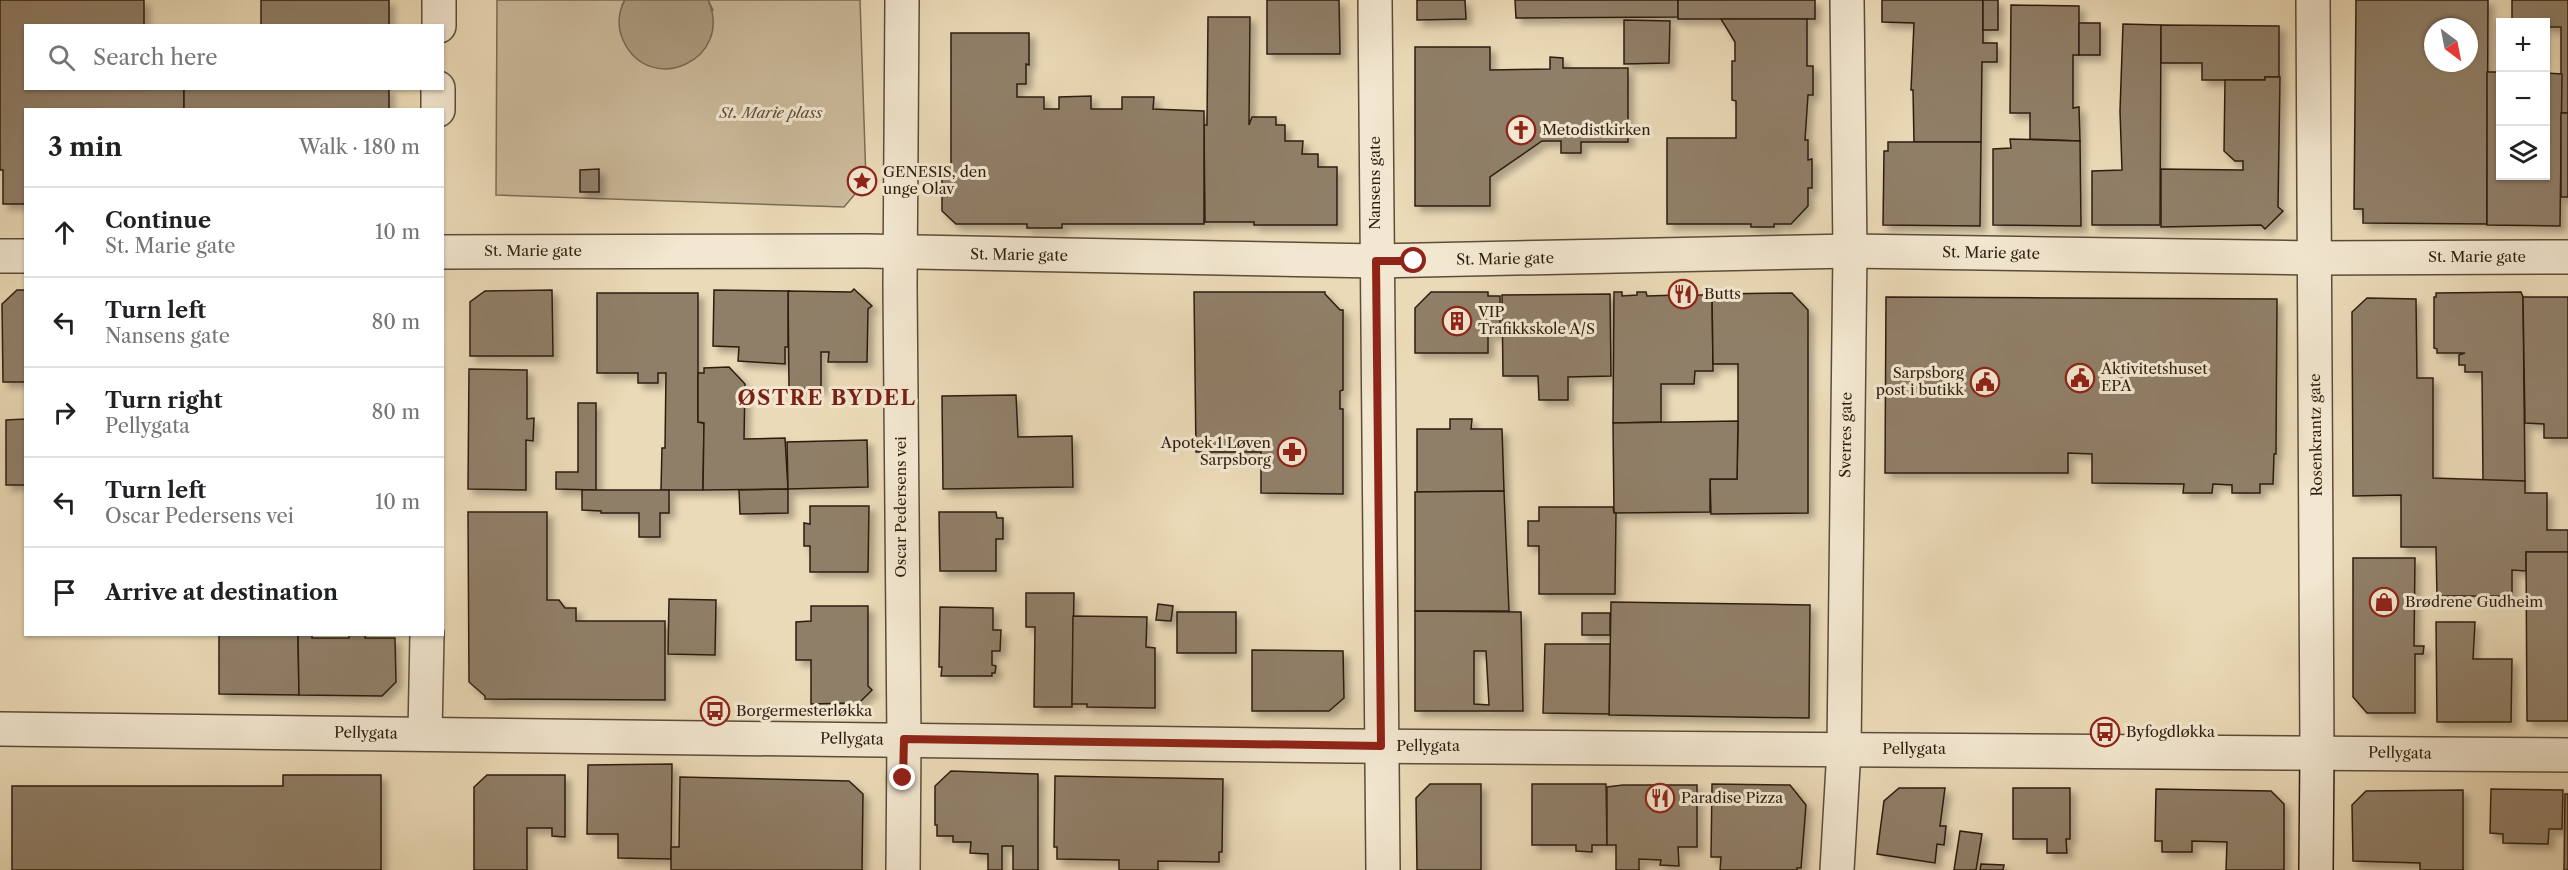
<!DOCTYPE html>
<html lang="en">
<head>
<meta charset="utf-8">
<style>
	:root { --surface:#fff; --page:#f6f6f6; --text:#202124; --muted:#757577; --line:#e0e0e0 }
	body { margin:0; font-family:"Libre Caslon Text",serif; background:var(--page); color:var(--text) }
	.controls { position:absolute; right:18px; top:18px; display:grid; overflow:hidden; border-radius:0px; box-shadow:0 2px 4px #0004 }
	.controls button { width:54px; height:54px; display:grid; place-items:center; padding:0; border:0; border-bottom:2px solid var(--line); background:var(--surface); color:var(--text); font:30px sans-serif }
	.compass { position:absolute; left:2424px; top:18px; width:54px; height:54px; border-radius:50%; background:var(--surface); box-shadow:0 2px 4px #0004; rotate:148deg }
	.stop { position:absolute; width:18px; height:18px; margin:-14px; border:4px solid #8f2418; border-radius:50%; background:#fff }
	.stop.end { background:#8f2418; border-color:#fff; box-shadow:0 2px 6px #0008 }
	.list { margin:0; padding:0; list-style:none }
	h2 { display:flex; justify-content:space-between; align-items:center; height:78px; margin:0; padding:0 24px; font-size:26px }
	h2 small { font-size:20px; font-weight:400; color:var(--muted) }
	.list li { display:grid; grid-template-columns:39px 1fr auto; gap:18px; align-items:center; box-sizing:border-box; height:90px; padding:0 24px; border-top:2px solid var(--line) }
	.list b { display:block; font-size:22px; white-space:nowrap }
	.list p { margin:0; font-size:20px; white-space:nowrap; color:var(--muted) }
	.list em { font-size:20px; font-style:normal; color:var(--muted) }
	.icon { flex:none; width:33px; height:33px; fill:none; stroke:currentColor; stroke-width:2; stroke-linecap:round; stroke-linejoin:round }
	.map { position:relative; flex:none; width:2568px; height:870px; overflow:hidden }
	.search { position:absolute; background:var(--surface); box-shadow:0 2px 4px #0004; left:24px; top:24px; width:420px; height:66px; display:flex; align-items:center; gap:15px; box-sizing:border-box; padding:0 21px; border-radius:0px; color:var(--muted); font-size:22px }
	.panel { position:absolute; background:var(--surface); box-shadow:0 2px 4px #0004; left:24px; top:108px; width:420px; height:528px; border-radius:0px }
	.map>svg:first-child { display:block }
	.green { fill:#cbba9b; stroke:#7c6c56; stroke-width:1.5 }
	.water { fill:#aa9a7e; stroke:#786852; stroke-width:1.5 }
	.building { fill:#907f67; stroke:#2d1d10; stroke-width:1.5; fill-rule:evenodd; filter:url(#shadow) }
	.lines { fill:none; stroke-linecap:round; stroke-linejoin:round }
	.street-casing { stroke:#5c4c3a; stroke-width:36 }
	.secondary-casing { stroke:#2d1d10; stroke-width:36 }
	.street { stroke:#f2e7d0; stroke-width:33 }
	.secondary { stroke:#f2e7d0; stroke-width:33 }
	.route { stroke:#8f2418; stroke-width:8 }
	.labels { text-anchor:middle; stroke-width:6; stroke-linejoin:round; paint-order:stroke }
	.park-label { font-size:15px; font-style:italic; fill:#5c4c3a; stroke:#f2e7d0 }
	.poi-label { font-size:15px; fill:#2d1d10; stroke:#f2e7d0; text-anchor:start }
	.street-label { font-size:15px; fill:#2d1d10; stroke:#f2e7d0 }
	.district-label { font-size:21px; font-weight:bold; letter-spacing:1.5px; fill:#7a1f14; stroke:#f2e7d0 }
</style>
</head>
<body>
<div class="map">
<svg width="2568" height="870" viewBox="0 0 2568 870">
	<defs>
		<filter id="shadow"><feDropShadow dx="5.5" dy="5.5" stdDeviation="3" flood-color="#0004"/></filter>
	</defs>
	<rect width="100%" height="100%" fill="#ebdab7"/>
	<filter id="stains"><feTurbulence type="fractalNoise" baseFrequency=".00333" numOctaves="4"/><feColorMatrix values="0 0 0 0 .2 0 0 0 0 .09 0 0 0 0 .02 0 0 0 .5 -.17"/></filter>
	<radialGradient id="worn" r=".72"><stop offset=".6" stop-color="#630" stop-opacity="0"/><stop offset="1" stop-color="#630" stop-opacity=".3"/></radialGradient>
	<polygon class="green" points="497,0 625,0 622,5 713,10 708,0 860,0 866,181 844,207 496,195"/>
	<path class="water" d="M625,0H708C735,60 649,98 623,40C617,27 618,12 625,0Z"/>
	<g class="building">
		<polygon points="0,0 144,0 144,26 26,26 26,88 184,89 184,110 26,110 26,204 3,204 3,170 0,170"/>
		<rect x="261" y="0" width="128" height="26"/>
		<polygon points="1267,0 1339,0 1340,54 1267,54"/>
		<polygon points="1417,0 1465,0 1466,19 1417,20"/>
		<polygon points="1515,0 1678,0 1678,17 1516,18"/>
		<rect x="1678" y="0" width="137" height="19"/>
		<polygon points="1882,0 1983,0 1983,43 1997,43 1997,62 1982,62 1981,142 1914,142 1913,90 1911,90 1914,23 1882,22"/>
		<rect x="1983" y="0" width="15" height="30"/>
		<path d="M2356,0H2488L2487,224L2363,223V209H2354ZM2433,27H2469V63H2433Z"/>
		<polygon points="2512,0 2568,0 2568,113 2561,113 2561,27 2546,27 2546,22 2512,22"/>
		<polygon points="2011,5 2079,6 2079,55 2073,55 2073,108 2079,107 2080,141 2030,139 2030,113 2010,113"/>
		<polygon points="1208,17 1250,17 1249,125 1252,117 1276,117 1276,125 1285,125 1285,141 1303,141 1302,154 1318,154 1318,167 1337,167 1337,225 1254,225 1254,222 1205,222 1204,125 1207,125"/>
		<polygon points="1721,19 1807,19 1807,66 1813,66 1813,95 1808,95 1805,140 1808,140 1808,160 1812,159 1812,188 1808,188 1808,206 1791,224 1774,224 1774,227 1751,227 1751,224 1667,224 1667,138 1736,138 1736,101 1732,100 1732,61 1735,61 1735,42"/>
		<polygon points="1624,20 1670,21 1669,63 1624,64"/>
		<rect x="2079" y="23" width="21" height="32"/>
		<polygon points="2123,24 2161,25 2160,225 2092,225 2092,171 2122,170 2120,111"/>
		<polygon points="2161,25 2279,26 2279,77 2265,77 2265,80 2202,80 2202,63 2161,63"/>
		<polygon points="951,33 1029,33 1029,65 1026,64 1026,84 1017,84 1017,97 1044,97 1044,109 1059,109 1059,97 1091,96 1091,109 1122,109 1122,97 1154,97 1153,109 1204,111 1204,224 1062,224 1062,228 1027,228 1027,224 956,224 942,211 942,176 951,176"/>
		<polygon points="1415,47 1490,47 1490,70 1550,69 1550,57 1563,58 1563,68 1628,68 1628,142 1581,142 1581,153 1561,153 1561,141 1542,141 1490,177 1490,206 1415,206"/>
		<polygon points="2487,72 2500,72 2500,176 2546,176 2546,73 2562,74 2560,226 2487,225"/>
		<polygon points="2265,77 2280,77 2278,207 2283,211 2265,229 2261,225 2161,227 2161,169 2243,170 2243,161 2235,161 2224,151 2225,80 2265,80"/>
		<polygon points="389,88 389,110 184,110 184,89"/>
		<rect x="2561" y="113" width="7" height="84"/>
		<polygon points="2010,139 2080,141 2081,226 1993,225 1993,149 2011,148"/>
		<polygon points="1888,142 1981,142 1980,226 1883,225 1884,151 1888,151"/>
		<polygon points="599,169 599,192 580,192 580,170"/>
		<polygon points="854,289 872,306 868,309 867,362 828,362 829,352 821,352 821,389 789,388 788,291 851,292"/>
		<polygon points="17,290 26,290 26,382 3,382 2,304"/>
		<polygon points="552,290 553,356 470,356 470,302 485,291"/>
		<polygon points="714,290 790,291 788,291 788,347 785,347 785,364 738,361 739,347 713,346"/>
		<polygon points="1679,291 1689,291 1689,296 1712,294 1713,371 1695,371 1694,384 1661,384 1661,422 1613,423 1614,292 1622,292 1622,296 1637,295 1637,292 1646,292 1647,296 1679,295"/>
		<polygon points="1194,292 1325,292 1325,294 1340,310 1343,310 1343,390 1340,391 1340,409 1343,409 1343,494 1261,493 1261,452 1196,452"/>
		<polygon points="1431,292 1488,292 1488,296 1500,296 1500,334 1488,334 1488,353 1415,353 1415,308"/>
		<polygon points="2521,292 2523,297 2525,481 2483,481 2482,372 2465,372 2465,365 2459,365 2459,355 2465,353 2437,353 2437,349 2434,348 2434,297 2436,297 2436,293"/>
		<polygon points="597,293 698,293 698,422 704,423 703,490 661,490 662,448 665,448 666,373 658,373 658,383 638,383 638,373 597,373"/>
		<polygon points="1792,293 1808,310 1808,513 1711,514 1710,479 1737,479 1738,421 1738,364 1713,364 1712,294"/>
		<polygon points="1610,294 1611,376 1568,377 1568,400 1539,400 1538,376 1503,376 1502,295"/>
		<polygon points="1886,297 2277,299 2276,454 2274,454 2273,484 2260,484 2260,493 2232,493 2232,485 2213,484 2212,493 2183,493 2184,484 2092,483 2092,454 2068,453 2068,473 1885,473"/>
		<polygon points="2523,297 2568,297 2568,438 2544,438 2544,424 2525,423"/>
		<polygon points="2367,298 2416,299 2417,378 2433,378 2433,478 2525,481 2525,493 2547,493 2547,530 2568,530 2568,552 2526,552 2526,571 2512,570 2512,596 2437,596 2436,547 2401,547 2401,495 2353,496 2352,312"/>
		<polygon points="729,367 745,384 744,439 785,438 788,489 703,490 704,423 698,422 698,373 704,373 704,368"/>
		<polygon points="469,369 527,370 527,419 534,418 533,441 526,440 526,490 468,489"/>
		<polygon points="1016,395 1018,437 1072,436 1073,487 943,489 942,396"/>
		<polygon points="578,403 596,403 596,490 556,489 556,472 578,472"/>
		<polygon points="26,419 26,485 6,485 6,420"/>
		<polygon points="1450,419 1472,419 1471,429 1502,429 1504,491 1417,492 1417,429 1450,429"/>
		<polygon points="1738,421 1737,479 1710,479 1710,512 1614,513 1613,423"/>
		<polygon points="867,440 868,487 788,489 787,442"/>
		<polygon points="788,489 788,513 740,514 739,490"/>
		<polygon points="582,490 669,490 669,513 660,513 660,537 639,537 639,513 601,513 601,511 582,510"/>
		<polygon points="1504,491 1509,611 1415,611 1415,492"/>
		<polygon points="810,506 869,506 868,572 810,572 810,546 804,546 804,523 810,524"/>
		<polygon points="1539,507 1613,507 1614,513 1616,513 1615,594 1539,594 1539,546 1528,546 1528,521 1539,521"/>
		<polygon points="468,512 547,512 547,600 559,600 565,608 576,608 576,621 665,621 665,700 485,699 485,696 469,682"/>
		<polygon points="939,512 996,512 997,518 1003,518 1003,539 996,539 996,571 940,571"/>
		<polygon points="2526,552 2568,552 2568,721 2527,721"/>
		<polygon points="2353,558 2415,558 2414,646 2424,646 2423,654 2415,654 2415,713 2367,713 2353,697"/>
		<polygon points="1026,593 1074,593 1072,707 1034,707 1035,627 1026,627"/>
		<polygon points="669,599 716,600 715,655 668,654"/>
		<polygon points="1611,602 1810,605 1809,718 1609,715"/>
		<polygon points="1158,604 1173,606 1171,621 1156,620"/>
		<polygon points="811,606 868,606 868,686 872,690 855,707 851,703 811,704 811,660 796,660 796,622 811,621"/>
		<polygon points="940,607 993,608 993,630 1001,630 1000,651 992,651 992,665 996,666 995,673 992,673 992,676 941,676 942,667 939,667"/>
		<path d="M1415,611L1521,612L1523,711H1415ZM1474,651H1486L1489,705L1474,704Z"/>
		<rect x="1177" y="612" width="59" height="41"/>
		<rect x="1582" y="613" width="28" height="22"/>
		<polygon points="1073,616 1147,617 1146,647 1155,648 1155,708 1087,707 1087,704 1072,704"/>
		<polygon points="2436,622 2475,622 2473,659 2512,659 2511,722 2437,722"/>
		<polygon points="219,634 298,634 299,695 219,694"/>
		<polygon points="298,634 312,634 312,638 349,638 349,634 366,634 365,638 395,638 396,682 382,696 299,695"/>
		<polygon points="1545,644 1610,644 1609,714 1543,713"/>
		<polygon points="1252,650 1343,651 1344,698 1329,711 1252,711"/>
		<polygon points="672,764 671,859 618,858 618,834 587,834 588,765"/>
		<polygon points="951,771 1038,774 1038,870 1013,870 1013,846 1002,846 1002,870 988,870 988,854 970,853 971,842 953,842 953,836 937,836 937,825 935,825 935,786"/>
		<polygon points="283,775 381,775 381,870 12,870 12,786 283,786"/>
		<polygon points="487,775 565,775 565,837 552,836 552,828 527,828 527,870 474,870 474,787"/>
		<polygon points="1055,776 1223,779 1222,852 1219,852 1219,862 1158,861 1158,870 1119,870 1119,860 1057,859 1057,847 1054,847"/>
		<polygon points="680,777 849,781 863,794 862,870 671,870 671,847 679,847"/>
		<polygon points="1430,784 1481,784 1481,870 1417,870 1416,798"/>
		<polygon points="1532,784 1606,784 1607,845 1592,845 1592,852 1576,851 1576,845 1532,845"/>
		<polygon points="1712,784 1790,785 1806,805 1801,868 1797,868 1797,870 1720,870 1721,857 1711,857"/>
		<polygon points="1623,785 1697,785 1697,847 1678,847 1679,866 1660,865 1661,860 1639,859 1639,870 1616,870 1616,845 1607,845 1607,787"/>
		<polygon points="1899,788 1945,788 1940,826 1946,826 1944,845 1937,844 1935,863 1877,854 1884,801"/>
		<polygon points="2013,788 2070,788 2070,839 2066,839 2067,853 2047,853 2047,839 2013,839"/>
		<polygon points="2156,789 2271,791 2284,804 2284,870 2226,870 2227,842 2192,841 2192,852 2162,852 2162,841 2155,841"/>
		<polygon points="2491,789 2563,790 2562,829 2549,829 2548,844 2503,843 2503,834 2490,833"/>
		<polygon points="2463,790 2463,870 2420,870 2420,863 2353,861 2352,805 2366,791"/>
		<polygon points="2565,794 2568,794 2568,870 2564,870"/>
		<polygon points="1960,831 1982,834 1976,870 1954,870"/>
		<polygon points="1981,864 2004,865 2003,870 1980,870"/>
	</g>
	<g class="lines">
		<g class="street-casing">
			<g id="street">
				<polyline points="902,0 900,286 904,739 903,870"/>
				<polyline points="1375,0 1383,870"/>
				<polyline points="2313,0 2317,752"/>
				<polyline points="439,26 439,0"/>
				<polyline points="438,110 438,88"/>
				<polyline points="442,252 866,251 1376,261 1850,251 2313,258 2568,257"/>
				<polyline points="0,256 26,256"/>
				<polyline points="0,729 1348,746 2568,755"/>
				<polyline points="425,734 427,634"/>
				<polyline points="1837,870 1844,749 1850,251 1847,0"/>
			</g>
		</g>
		<g class="secondary-casing">
			<polyline id="secondary" points="2316,870 2317,752"/>
		</g>
		<use href="#street" class="street"/>
		<use href="#secondary" class="secondary"/>
	</g>
	<g class="lines">
		<polyline class="route" points="903,778 904,739 1381,746 1376,261 1414,261"/>
	</g>
	<defs>
		<g id="church-ring" transform="scale(1.5)"><circle r="9.5" fill="#f2e7d0" stroke="#8f2418" stroke-width="1.5"/><path d="M-1.2-6h2.4v3.5h3.3v2.4h-3.3V6h-2.4V-.1h-3.3v-2.4h3.3Z" fill="#8f2418"/></g>
		<g id="sight-ring" transform="scale(1.5)"><circle r="9.5" fill="#f2e7d0" stroke="#8f2418" stroke-width="1.5"/><path d="M0-6L1.8-2.2L6-1.7L2.9 1.2L3.7 5.4L0 3.3L-3.7 5.4L-2.9 1.2L-6-1.7L-1.8-2.2Z" fill="#8f2418"/></g>
		<g id="restaurant-ring" transform="scale(1.5)"><circle r="9.5" fill="#f2e7d0" stroke="#8f2418" stroke-width="1.5"/><path d="M-5-6h1v4h1v-4h1v4h1v-4h1v5L-1.5 .5V6h-2V.5L-5-1ZM5-6V6H3V1.5H1.5Q1.5-4 5-6Z" fill="#8f2418"/></g>
		<g id="building-ring" transform="scale(1.5)"><circle r="9.5" fill="#f2e7d0" stroke="#8f2418" stroke-width="1.5"/><path d="M-4-6H4V6H1V3H-1V6H-4ZM-2.5-4.3h1.7v1.8h-1.7ZM.8-4.3h1.7v1.8H.8ZM-2.5-1h1.7V.8h-1.7ZM.8-1h1.7V.8H.8Z" fill="#8f2418"/></g>
		<g id="civic-ring" transform="scale(1.5)"><circle r="9.5" fill="#f2e7d0" stroke="#8f2418" stroke-width="1.5"/><path d="M-.6-6.5H3V-4.5H.6V-3L4-1V1h2V6H-6V1h2V-1L-.6-3ZM-1.2 2.5V6h2.4V2.5Z" fill="#8f2418"/></g>
		<g id="pharmacy-ring" transform="scale(1.5)"><circle r="9.5" fill="#f2e7d0" stroke="#8f2418" stroke-width="1.5"/><path d="M-2-6h4v4h4v4h-4v4h-4v-4h-4v-4h4Z" fill="#8f2418"/></g>
		<g id="shop-ring" transform="scale(1.5)"><circle r="9.5" fill="#f2e7d0" stroke="#8f2418" stroke-width="1.5"/><path d="M-5-2.5h2.3a2.7 3.5 0 0 1 5.4 0H5L5.5 6h-11ZM-1.5-2.5h3a1.5 2.3 0 0 0-3 0Z" fill="#8f2418"/></g>
		<g id="bus-ring" transform="scale(1.5)"><circle r="9.5" fill="#f2e7d0" stroke="#8f2418" stroke-width="1.5"/><path d="M-5-6H5V4H4V6H2V4H-2V6H-4V4H-5ZM-3.5-4V0h7V-4ZM-3.5 1.2v1.5H-2V1.2ZM2 1.2v1.5H3.5V1.2Z" fill="#8f2418"/></g>
	</defs>
	<g fill-rule="evenodd">
		<use href="#church-ring" x="1521" y="130"/>
		<use href="#sight-ring" x="862" y="181"/>
		<use href="#restaurant-ring" x="1683" y="294"/>
		<use href="#building-ring" x="1457" y="321"/>
		<use href="#civic-ring" x="2080" y="378"/>
		<use href="#civic-ring" x="1985" y="382"/>
		<use href="#pharmacy-ring" x="1292" y="452"/>
		<use href="#shop-ring" x="2384" y="602"/>
		<use href="#bus-ring" x="715" y="711"/>
		<use href="#bus-ring" x="2105" y="732"/>
		<use href="#restaurant-ring" x="1660" y="798"/>
	</g>
	<g class="labels">
		<g class="park-label">
			<text x="771" y="118">St. Marie plass</text>
		</g>
		<g class="poi-label">
			<text x="1542" y="135">Metodistkirken</text>
			<text x="883" y="177">GENESIS, den<tspan x="883" dy="17">unge Olav</tspan></text>
			<text x="1704" y="299">Butts</text>
			<text x="1478" y="317">VIP<tspan x="1478" dy="17">Trafikkskole A/S</tspan></text>
			<text x="2101" y="374">Aktivitetshuset<tspan x="2101" dy="17">EPA</tspan></text>
			<text x="1964" y="378" text-anchor="end">Sarpsborg<tspan x="1964" dy="17">post i butikk</tspan></text>
			<text x="1271" y="448" text-anchor="end">Apotek 1 Løven<tspan x="1271" dy="17">Sarpsborg</tspan></text>
			<text x="2405" y="607">Brødrene Gudheim</text>
			<text x="736" y="716">Borgermesterløkka</text>
			<text x="2126" y="737">Byfogdløkka</text>
			<text x="1681" y="803">Paradise Pizza</text>
		</g>
		<g class="street-label">
			<text transform="translate(1375 183) rotate(-90)" y="5">Nansens gate</text>
			<text x="533" y="256">St. Marie gate</text>
			<text transform="translate(1991 253) rotate(1)" y="5">St. Marie gate</text>
			<text transform="translate(1019 255) rotate(1)" y="5">St. Marie gate</text>
			<text x="2477" y="262">St. Marie gate</text>
			<text transform="translate(1505 259) rotate(-1)" y="5">St. Marie gate</text>
			<text transform="translate(1846 435) rotate(-89)" y="5">Sverres gate</text>
			<text transform="translate(2316 435) rotate(-91)" y="5">Rosenkrantz gate</text>
			<text transform="translate(901 507) rotate(-90)" y="5">Oscar Pedersens vei</text>
			<text transform="translate(366 733) rotate(1)" y="5">Pellygata</text>
			<text transform="translate(852 739) rotate(1)" y="5">Pellygata</text>
			<text x="1428" y="751">Pellygata</text>
			<text x="1914" y="754">Pellygata</text>
			<text transform="translate(2400 753) rotate(1)" y="5">Pellygata</text>
		</g>
		<g class="district-label">
			<text x="827" y="405">ØSTRE BYDEL</text>
		</g>
	</g>
	<rect width="100%" height="100%" filter="url(#stains)"/>
	<rect width="100%" height="100%" fill="url(#worn)"/>
</svg>
<div class="controls">
<button>+</button>
<button>−</button>
<button><svg class="icon" aria-label="layers" viewBox="0 0 24 24"><path d="M12 4l9 5-9 5-9-5zM3 14l9 5 9-5"/></svg></button>
</div>
<svg class="compass" viewBox="-18 -18 36 36"><path d="M0-13l5 13h-10z" fill="#e53935"/><path d="M0 13l5-13h-10z" fill="#757577"/></svg>
<div class="stop" style="left:1414px;top:261px"></div>
<div class="stop end" style="left:903px;top:778px"></div>
<div class="search"><svg class="icon" aria-label="search" viewBox="0 0 24 24"><circle cx="10" cy="10" r="6"/><path d="M15 15l6 6"/></svg>Search here</div>
<section class="panel">
<h2>3 min<small>Walk · 180 m</small></h2>
<ul class="list">
<li><svg class="icon" aria-label="ahead" viewBox="0 0 24 24"><path d="M12 20V5M6 11l6-6 6 6"/></svg><div><b>Continue</b><p>St. Marie gate</p></div><em>10 m</em></li>
<li><svg class="icon" aria-label="left" viewBox="0 0 24 24"><path d="M17 20v-9H6M10 6l-5 5 5 5"/></svg><div><b>Turn left</b><p>Nansens gate</p></div><em>80 m</em></li>
<li><svg class="icon" aria-label="right" viewBox="0 0 24 24"><path d="M7 20v-9h11M14 6l5 5-5 5"/></svg><div><b>Turn right</b><p>Pellygata</p></div><em>80 m</em></li>
<li><svg class="icon" aria-label="left" viewBox="0 0 24 24"><path d="M17 20v-9H6M10 6l-5 5 5 5"/></svg><div><b>Turn left</b><p>Oscar Pedersens vei</p></div><em>10 m</em></li>
<li><svg class="icon" aria-label="arrive" viewBox="0 0 24 24"><path d="M6 21V4h12l-3 4 3 4H6"/></svg><div><b>Arrive at destination</b></div></li>
</ul>
</section>
</div>
</body>
</html>
